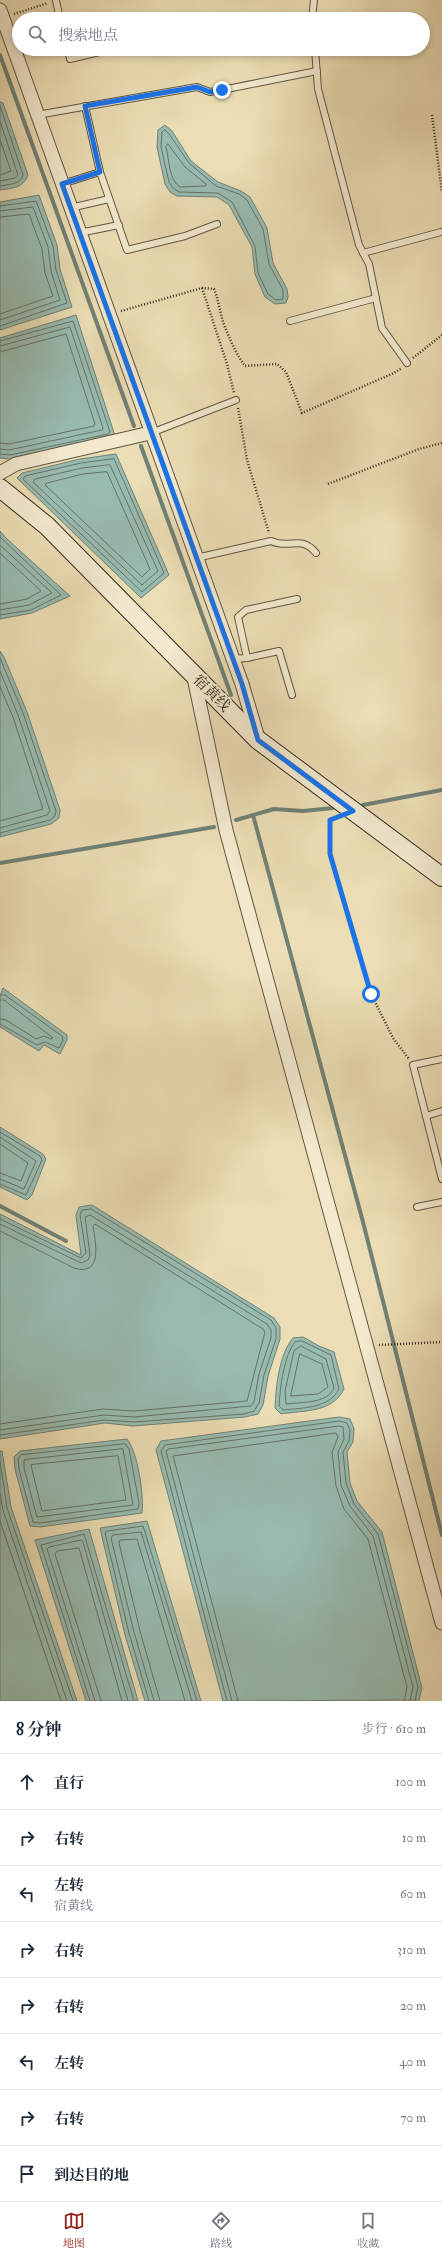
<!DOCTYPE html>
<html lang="zh">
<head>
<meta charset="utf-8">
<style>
	:root { --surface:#fff; --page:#f2f2f3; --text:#1f2937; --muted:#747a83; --line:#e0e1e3; --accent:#8f2418 }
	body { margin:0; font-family:"IM FELL Double Pica","Noto Serif SC",serif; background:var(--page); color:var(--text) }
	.stop { position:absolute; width:12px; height:12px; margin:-9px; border:3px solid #1a73e8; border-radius:50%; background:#fff }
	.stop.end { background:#1a73e8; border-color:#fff; box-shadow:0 1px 4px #0008 }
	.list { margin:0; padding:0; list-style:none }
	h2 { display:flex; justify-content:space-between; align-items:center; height:52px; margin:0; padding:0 16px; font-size:17px }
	h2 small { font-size:13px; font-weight:400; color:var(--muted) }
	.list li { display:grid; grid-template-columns:26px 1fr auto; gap:12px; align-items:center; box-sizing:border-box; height:56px; padding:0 16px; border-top:1px solid var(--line) }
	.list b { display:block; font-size:15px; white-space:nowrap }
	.list p { margin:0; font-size:13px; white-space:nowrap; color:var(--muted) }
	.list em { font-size:13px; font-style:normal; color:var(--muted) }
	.icon { flex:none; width:22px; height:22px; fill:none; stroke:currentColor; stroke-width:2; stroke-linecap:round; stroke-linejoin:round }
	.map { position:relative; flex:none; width:442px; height:1701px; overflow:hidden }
	.search { position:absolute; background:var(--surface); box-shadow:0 2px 6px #0003; left:12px; right:12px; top:12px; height:44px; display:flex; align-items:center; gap:10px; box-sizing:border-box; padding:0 14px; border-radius:22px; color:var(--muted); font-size:15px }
	.sheet { height:500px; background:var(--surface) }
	nav { display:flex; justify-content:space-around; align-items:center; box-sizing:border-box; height:56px; border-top:1px solid var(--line); background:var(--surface); font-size:11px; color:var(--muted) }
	nav a { display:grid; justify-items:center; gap:2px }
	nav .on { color:var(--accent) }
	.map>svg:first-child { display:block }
	.water { fill:#98bbb0; stroke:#708176 }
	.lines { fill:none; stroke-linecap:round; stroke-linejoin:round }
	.shore { stroke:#667268; stroke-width:1 }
	.stream { stroke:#708176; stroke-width:4 }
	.lane-casing { stroke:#615645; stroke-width:8 }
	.street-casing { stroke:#615645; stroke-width:15 }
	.secondary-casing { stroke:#332920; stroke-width:20 }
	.path { stroke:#332920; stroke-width:2.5; stroke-dasharray:1 2; stroke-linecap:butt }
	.lane { stroke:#f2e9ce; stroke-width:6 }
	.street { stroke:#f2e9ce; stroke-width:13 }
	.secondary { stroke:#f2e9ce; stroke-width:18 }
	.route { stroke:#1a73e8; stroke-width:5 }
	.labels { text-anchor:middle; stroke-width:4; stroke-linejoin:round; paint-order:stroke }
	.street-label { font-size:15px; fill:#332920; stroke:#f2e9ce }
</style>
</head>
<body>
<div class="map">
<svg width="442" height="1701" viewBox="0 0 442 1701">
	<rect width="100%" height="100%" fill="#ebddb4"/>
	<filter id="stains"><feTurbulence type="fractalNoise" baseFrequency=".005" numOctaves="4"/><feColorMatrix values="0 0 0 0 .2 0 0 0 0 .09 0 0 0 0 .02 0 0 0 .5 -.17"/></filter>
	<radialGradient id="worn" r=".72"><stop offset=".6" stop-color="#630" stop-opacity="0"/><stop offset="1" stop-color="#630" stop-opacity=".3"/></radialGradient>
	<g class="water">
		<path d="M0,102L3,103L28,175C23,188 13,188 0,190Z"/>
		<polygon points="165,125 172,131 191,161 218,182 241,191 250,197 267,228 273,263 287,289 288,297 286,303 275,304 265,297 255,274 252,247 229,205 217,197 177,196 170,192 165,184 157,147 158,130"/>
		<polygon points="39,195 57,245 60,269 72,307 0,330 0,202"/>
		<polygon points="76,315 115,436 9,459 0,458 0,338"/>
		<polygon points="116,454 169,575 141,598 17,478 22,473 80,459"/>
		<polygon points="0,531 7,539 70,596 32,613 0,619"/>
		<polygon points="0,651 4,657 27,712 60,810 59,818 51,824 0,837"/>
		<polygon points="3,988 67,1035 67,1040 60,1054 44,1045 39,1051 0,1027 0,996"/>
		<polygon points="0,1127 43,1154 46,1159 32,1195 27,1200 0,1187"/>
		<polygon points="92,1205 274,1318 280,1327 280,1339 268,1376 263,1405 258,1414 245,1417 133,1426 105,1423 0,1439 0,1214 81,1255 76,1215 79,1207"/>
		<path d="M303,1337L319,1346L334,1352L344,1389C332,1413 305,1410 281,1414L275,1408C276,1386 279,1355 293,1338Z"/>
		<polygon points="339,1417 350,1419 354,1429 353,1442 347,1452 350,1483 357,1501 382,1532 422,1688 419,1700 223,1701 156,1450 161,1441"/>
		<path d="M127,1439C138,1453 144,1495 142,1513L40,1527L30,1526L15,1469L14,1457L20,1451Z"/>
		<polygon points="0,1451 2,1451 11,1507 77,1701 0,1701"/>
		<polygon points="147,1521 201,1701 145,1701 125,1635 100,1528"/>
		<polygon points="89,1529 138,1701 86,1701 35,1540"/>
	</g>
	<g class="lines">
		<g class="shore">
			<path d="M0,106L23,175C20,185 9,184 0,186"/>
			<polyline points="0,121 18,175 15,178 0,181"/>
			<polygon points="165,130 169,134 189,163 216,186 239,194 247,200 263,229 269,264 283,290 283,299 276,300 268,294 258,273 255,246 232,202 218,193 179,192 173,188 169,182 161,147 162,132"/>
			<polyline points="0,140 11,171 0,175"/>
			<path d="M168,144L185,167L206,184V186L180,187C169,181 169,158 166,147Z"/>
			<polyline points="0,206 36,201 53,246 56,270 67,303 0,326"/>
			<polyline points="0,211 33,207 48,247 51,271 60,300 0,320"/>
			<polyline points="0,217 29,214 42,249 45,273 53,296 0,314"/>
			<polyline points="0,341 73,321 110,432 108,434 10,455 0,454"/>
			<polyline points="0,346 70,327 103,428 102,430 9,450 0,449"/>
			<polyline points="0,352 66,334 95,424 94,426 9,444 0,443"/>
			<polygon points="114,459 164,573 142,592 23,479 25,476 81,463"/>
			<polygon points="110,465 158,571 142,585 33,482 35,479 82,468"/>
			<polygon points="107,472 150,569 142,577 45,485 47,483 83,474"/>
			<polyline points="0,537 61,595 31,610 0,615"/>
			<polyline points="0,545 52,593 29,605 0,610"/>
			<polyline points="0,553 41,591 27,599 0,604"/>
			<polyline points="0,658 23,713 56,811 55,816 50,820 0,833"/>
			<polyline points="0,671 18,715 50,811 47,815 0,828"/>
			<polyline points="0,687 13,717 43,809 0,821"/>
			<polyline points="0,995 5,995 62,1036 63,1040 59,1048 45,1042 37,1045 0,1024"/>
			<polyline points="0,1000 4,1000 53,1038 51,1039 44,1036 36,1039 6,1020 0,1019"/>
			<polyline points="0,1132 40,1156 42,1160 26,1195 0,1184"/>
			<polyline points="0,1137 36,1161 24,1189 0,1179"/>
			<polyline points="0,1144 28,1163 21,1181 0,1173"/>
			<polyline points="0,1219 81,1258 86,1253 80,1215 82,1210 91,1209 271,1320 276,1328 276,1339 264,1375 259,1403 254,1411 244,1414 134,1422 104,1420 0,1435"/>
			<polyline points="0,1224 81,1263 88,1260 90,1255 85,1217 90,1215 267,1324 271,1330 271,1338 259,1374 254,1402 251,1406 134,1417 104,1415 0,1430"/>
			<path d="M0,1231L74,1268C104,1277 95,1241 93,1226L95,1224L263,1329L265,1332L247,1401L134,1411L103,1409L0,1424"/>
			<path d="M302,1341L331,1355L339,1389C330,1408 302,1408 283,1410L279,1406C280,1388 284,1355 295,1342Z"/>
			<path d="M301,1346L326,1359L334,1388C327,1404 301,1402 286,1404L285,1391L294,1351Z"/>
			<polygon points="300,1354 322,1364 328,1387 318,1394 291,1396"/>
			<polygon points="125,1444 129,1449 139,1503 138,1509 40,1523 33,1522 19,1469 18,1459 21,1455"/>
			<polygon points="123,1449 133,1505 37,1517 24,1468 24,1460"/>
			<polygon points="118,1456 126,1500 42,1511 31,1465"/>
			<polyline points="0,1461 7,1508 73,1701"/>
			<polyline points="0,1493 3,1510 67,1701"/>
			<polyline points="0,1521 61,1701"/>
			<polyline points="90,1701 41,1545 84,1534 134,1701"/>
			<polyline points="95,1701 47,1549 49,1547 81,1540 83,1542 128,1701"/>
			<polyline points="101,1701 55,1554 57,1551 79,1548 122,1701"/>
			<polyline points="149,1701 129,1633 105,1533 107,1531 143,1526 197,1701"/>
			<polyline points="154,1701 134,1632 111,1538 113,1535 141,1532 192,1701"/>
			<polyline points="160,1701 140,1631 119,1543 120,1540 137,1539 185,1701"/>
			<polyline points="227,1701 161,1451 165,1445 339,1421 347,1423 350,1430 349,1441 343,1452 346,1483 354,1504 378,1534 418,1687 415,1701"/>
			<polyline points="232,1701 166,1451 168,1449 339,1426 343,1427 344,1439 338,1452 341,1485 350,1506 373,1536 413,1687 410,1701"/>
			<polyline points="238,1701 173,1456 336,1433 338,1437 332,1452 336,1486 344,1509 368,1539 407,1687 404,1701"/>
		</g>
		<g class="stream">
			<polyline points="0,55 134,426"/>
			<polyline points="141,446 231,695"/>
			<polyline points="363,805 442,790"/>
			<polyline points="253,815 363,1222 442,1535"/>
			<polyline points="236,820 274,809 303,811 333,808"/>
			<polyline points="0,863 214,827"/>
			<polyline points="0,1206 66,1241"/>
		</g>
		<g class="lane-casing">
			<g id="lane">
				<polyline points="56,1 60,19"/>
				<polyline points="312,19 314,0"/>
				<polyline points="68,49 70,59 112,49"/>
				<polyline points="315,49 318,89 359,245 369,264 382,328 407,363"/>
				<polyline points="85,106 100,172 127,250 185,236 217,224"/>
				<polyline points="37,115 197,87 210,92 222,90 317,71"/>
				<polyline points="62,184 100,172"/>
				<polyline points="70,208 109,199"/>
				<polyline points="79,233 119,225"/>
				<polyline points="363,253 441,232"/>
				<polyline points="290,321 376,298"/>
				<polyline points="151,433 236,400"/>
				<path d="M196,558L271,541C291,550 300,534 316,553"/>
				<polyline points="247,658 238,617 246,610 297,599"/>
				<polyline points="233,659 247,658 279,651 292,695"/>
				<polyline points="442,1059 413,1065 442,1179"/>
				<polyline points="426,1116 442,1111"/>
				<polyline points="417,1207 442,1202"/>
			</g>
		</g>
		<g class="street-casing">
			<g id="street">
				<polyline points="0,10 242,684 258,738"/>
				<polyline points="0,473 16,464 150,433"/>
				<polyline points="193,673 226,830 442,1623"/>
			</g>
		</g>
		<g class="secondary-casing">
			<polyline id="secondary" points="0,488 47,526 258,740 442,877"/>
		</g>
		<g class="path">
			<polyline points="14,14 48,3"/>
			<polyline points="432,115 442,192"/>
			<polyline points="202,288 227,364 234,393"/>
			<path d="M121,311L202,288L214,289C219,301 220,313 224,325C230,339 236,354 245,366L277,364L286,372L302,413L394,373L402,368"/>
			<polyline points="413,358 442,335"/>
			<polyline points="238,408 247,460 269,533"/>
			<polyline points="328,484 419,449 442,443"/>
			<polyline points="337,817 330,820 330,854 371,994 393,1038 409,1059"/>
			<polyline points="379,1345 442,1342"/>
		</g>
		<use href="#lane" class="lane"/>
		<use href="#street" class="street"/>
		<use href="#secondary" class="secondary"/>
	</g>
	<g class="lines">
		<polyline class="route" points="222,90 210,92 197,87 85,106 100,172 62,184 242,684 258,740 353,811 330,820 330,854 371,994"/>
	</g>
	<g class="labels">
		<g class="street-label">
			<text transform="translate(212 693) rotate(45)" y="5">宿黄线</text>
		</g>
	</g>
	<rect width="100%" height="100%" filter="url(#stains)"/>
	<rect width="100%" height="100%" fill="url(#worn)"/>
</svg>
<div class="stop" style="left:371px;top:994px"></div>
<div class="stop end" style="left:222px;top:90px"></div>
<div class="search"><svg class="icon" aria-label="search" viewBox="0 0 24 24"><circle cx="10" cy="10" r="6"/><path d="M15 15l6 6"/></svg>搜索地点</div>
</div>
<section class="sheet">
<h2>8 分钟<small>步行 · 610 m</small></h2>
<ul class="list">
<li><svg class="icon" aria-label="ahead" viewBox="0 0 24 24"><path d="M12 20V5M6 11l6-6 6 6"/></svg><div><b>直行</b></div><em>100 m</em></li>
<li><svg class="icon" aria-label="right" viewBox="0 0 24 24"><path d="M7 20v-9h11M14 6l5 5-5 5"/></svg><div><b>右转</b></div><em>10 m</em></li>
<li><svg class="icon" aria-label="left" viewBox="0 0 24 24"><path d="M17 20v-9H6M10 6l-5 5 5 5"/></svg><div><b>左转</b><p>宿黄线</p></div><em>60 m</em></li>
<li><svg class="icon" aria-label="right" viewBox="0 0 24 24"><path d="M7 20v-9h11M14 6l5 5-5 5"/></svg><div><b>右转</b></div><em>310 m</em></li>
<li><svg class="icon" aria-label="right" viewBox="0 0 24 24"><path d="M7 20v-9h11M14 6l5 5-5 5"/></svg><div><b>右转</b></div><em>20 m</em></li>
<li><svg class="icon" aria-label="left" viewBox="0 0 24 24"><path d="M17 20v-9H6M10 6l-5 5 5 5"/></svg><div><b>左转</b></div><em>40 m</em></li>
<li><svg class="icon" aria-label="right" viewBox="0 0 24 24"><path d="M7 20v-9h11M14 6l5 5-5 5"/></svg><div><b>右转</b></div><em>70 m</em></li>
<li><svg class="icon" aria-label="arrive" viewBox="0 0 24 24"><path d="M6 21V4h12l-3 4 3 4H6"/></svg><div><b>到达目的地</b></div></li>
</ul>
</section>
<nav>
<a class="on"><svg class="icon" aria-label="map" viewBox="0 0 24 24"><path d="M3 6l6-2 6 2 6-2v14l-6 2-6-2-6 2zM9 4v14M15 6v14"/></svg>地图</a>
<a><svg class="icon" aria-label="directions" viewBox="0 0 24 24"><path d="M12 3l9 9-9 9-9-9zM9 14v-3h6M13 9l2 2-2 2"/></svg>路线</a>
<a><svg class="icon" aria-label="saved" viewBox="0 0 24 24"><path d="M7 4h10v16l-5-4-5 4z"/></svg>收藏</a>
</nav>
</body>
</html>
